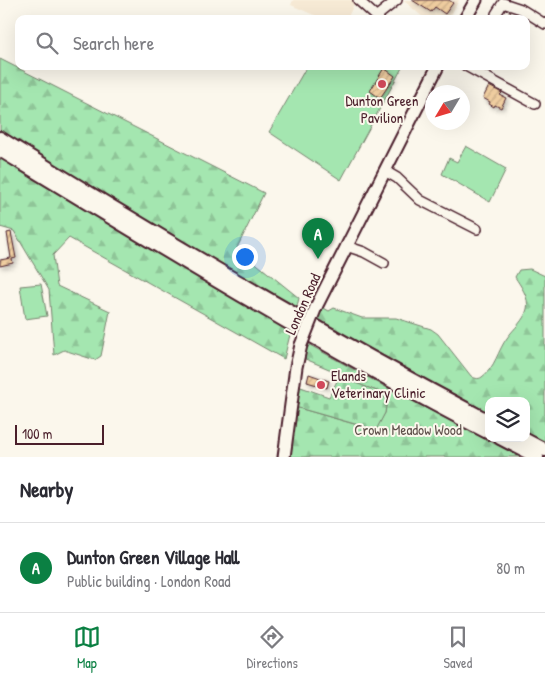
<!DOCTYPE html>
<html lang="en">
<head>
<meta charset="utf-8">
<style>
	:root { --surface:#fff; --page:#f2f2f3; --text:#2b2b33; --muted:#7c7c81; --line:#e1e1e2; --accent:#0b8043 }
	body { margin:0; font-family:"Patrick Hand",sans-serif; background:var(--page); color:var(--text) }
	.controls { position:absolute; right:15px; bottom:15px; display:grid; overflow:hidden; border-radius:10px; box-shadow:0 5px 20px #0002 }
	.controls button { width:45px; height:45px; display:grid; place-items:center; padding:0; border:0; border-bottom:1px solid var(--line); background:var(--surface); color:var(--text); font:25px sans-serif }
	.compass { position:absolute; left:425px; top:85px; width:45px; height:45px; border-radius:50%; background:var(--surface); box-shadow:0 5px 20px #0002; rotate:232deg }
	.scale { position:absolute; left:15px; bottom:12px; width:89px; box-sizing:border-box; padding-left:5px; border:2px solid #4a1f2b; border-top:0; font-size:14px; line-height:18px; white-space:nowrap; color:#4a1f2b; -webkit-text-stroke:4px #fbf7ec; paint-order:stroke }
	.you { position:absolute; left:244px; top:256px; width:18px; height:18px; margin:-12px; border:4px solid #fff; border-radius:50%; background:#1a73e8; box-shadow:0 0 0 8px #1a73e833 }
	.badge { display:grid; place-items:center; width:32px; height:32px; border-radius:50%; background:var(--accent); color:#fff; font-size:16px; font-weight:700 }
	.pin { position:absolute; translate:-50% -41px; filter:drop-shadow(0 1px 2px #0008) }
	.pin::after { content:''; position:absolute; top:26px; width:18px; height:15px; background:inherit; clip-path:polygon(0 0,100% 0,50% 100%) }
	.list { margin:0; padding:0; list-style:none }
	h2 { display:flex; justify-content:space-between; align-items:center; height:65px; margin:0; padding:0 20px; font-size:21px }
	h2 small { font-size:16px; font-weight:400; color:var(--muted) }
	.list li { display:grid; grid-template-columns:32px 1fr auto; gap:15px; align-items:center; box-sizing:border-box; height:90px; padding:0 20px; border-top:1px solid var(--line) }
	.list b { display:block; font-size:19px; white-space:nowrap }
	.list p { margin:0; font-size:16px; white-space:nowrap; color:var(--muted) }
	.list em { font-size:16px; font-style:normal; color:var(--muted) }
	.icon { flex:none; width:28px; height:28px; fill:none; stroke:currentColor; stroke-width:2; stroke-linecap:round; stroke-linejoin:round }
	.map { position:relative; flex:none; width:545px; height:457px; overflow:hidden }
	.search { position:absolute; background:var(--surface); box-shadow:0 5px 20px #0002; left:15px; right:15px; top:15px; height:55px; display:flex; align-items:center; gap:12px; box-sizing:border-box; padding:0 18px; border-radius:10px; color:var(--muted); font-size:19px }
	.sheet { height:155px; background:var(--surface) }
	nav { display:flex; justify-content:space-around; align-items:center; box-sizing:border-box; height:70px; border-top:1px solid var(--line); background:var(--surface); font-size:14px; color:var(--muted) }
	nav a { display:grid; justify-items:center; gap:2px }
	nav .on { color:var(--accent) }
	.map>svg:first-child { display:block }
	.built { fill:#f7ead5 }
	.green { fill:#a4e6b0; stroke:#77826e }
	.forest { fill:url(#forest-firs); stroke:#77826e }
	.cemetery { fill:url(#cemetery-stones); stroke:#77826e }
	.building { fill:url(#building-hatch); stroke:#4a1f2b; filter:url(#shadow) }
	.lines { fill:none; stroke-linecap:round; stroke-linejoin:round }
	.minor-casing { stroke:#4a1f2b; stroke-width:12 }
	.major-casing { stroke:#4a1f2b; stroke-width:15 }
	.highway-casing { stroke:#4a1f2b; stroke-width:16 }
	.minor { stroke:#fbf7ec; stroke-width:9 }
	.major { stroke:#fbf7ec; stroke-width:11 }
	.highway { stroke:#fbf7ec; stroke-width:12 }
	.major-bridge-casing { stroke:#4a1f2b; stroke-width:15; stroke-linecap:butt }
	.major-bridge { stroke:#fbf7ec; stroke-width:11 }
	.poi-dot { fill:#d1495b; stroke:#fbf7ec; stroke-width:2 }
	.labels { text-anchor:middle; stroke-width:4; stroke-linejoin:round; paint-order:stroke }
	.poi-label { font-size:15px; fill:#4a1f2b; stroke:#fbf7ec }
	.street-label { font-size:15px; fill:#4a1f2b; stroke:#fbf7ec }
	.park-label { font-size:15px; fill:#60514c; stroke:#fbf7ec }
</style>
</head>
<body>
<div class="map">
<svg width="545" height="457" viewBox="0 0 545 457">
	<defs>
		<pattern id="forest-firs" width="22" height="20" patternUnits="userSpaceOnUse" patternTransform="scale(1.25)"><rect width="22" height="20" fill="#a4e6b0"/><path d="M5 1l3.5 6h-7zM16 11l3.5 6h-7z" fill="#8fc598"/></pattern>
		<pattern id="cemetery-stones" width="16" height="16" patternUnits="userSpaceOnUse" patternTransform="scale(1.25)"><rect width="16" height="16" fill="#a4e6b0"/><path d="M2 7V4a2 2 0 0 1 4 0v3zM10 15v-3a2 2 0 0 1 4 0v3z" fill="#8fc598"/></pattern>
		<pattern id="building-hatch" width="6" height="6" patternUnits="userSpaceOnUse" patternTransform="scale(1.25)"><rect width="6" height="6" fill="#efcda0"/><path d="M-1 1l2-2M0 6l6-6M5 7l2-2" fill="none" stroke="#ceb08a"/></pattern>
		<filter id="shadow"><feDropShadow dx="2" dy="2" stdDeviation="2.5" flood-color="#0004"/></filter>
	</defs>
	<rect width="100%" height="100%" fill="#fbf7ec"/>
	<filter id="ink" filterUnits="userSpaceOnUse"><feTurbulence type="fractalNoise" baseFrequency=".02" numOctaves="2"/><feDisplacementMap in="SourceGraphic" scale="10" xChannelSelector="R" yChannelSelector="G"/><feConvolveMatrix kernelMatrix="1 2 1 2 8 2 1 2 1" color-interpolation-filters="sRGB"/></filter>
	<g filter="url(#ink)">
		<g class="built">
			<polygon points="293,0 356,0 347,19 323,19 291,5"/>
			<polygon points="403,0 459,0 449,19 425,19"/>
		</g>
		<g class="green">
			<polygon points="307,66 403,66 341,180 269,132"/>
			<polygon points="466,146 506,169 490,202 442,174 449,158 457,162"/>
			<polygon points="41,284 47,316 25,319 20,286"/>
		</g>
		<g class="forest">
			<polygon points="0,59 264,193 237,248 299,298 284,359 69,238 53,255 57,286 110,311 101,356 95,360 64,350 54,355 49,290 14,231 0,227"/>
			<path d="M530,269L545,276V442L526,433V401H489V413L314,319L320,306L329,311L334,308L362,318H396L431,329L438,334L471,376C474,378 478,380 482,377C495,368 498,350 507,338C514,328 524,321 527,309C530,298 520,285 515,277L519,270Z"/>
			<polygon points="308,344 391,390 520,457 291,457 295,407 375,430 385,413 387,400 377,391 339,377 336,372 303,358"/>
		</g>
		<polygon class="cemetery" points="339,377 377,391 387,400 385,413 376,430 295,407 298,386 329,397"/>
		<g class="building">
			<polygon points="412,0 449,0 453,3 445,14 435,7 431,12"/>
			<polygon points="384,68 395,76 380,98 370,91"/>
			<polygon points="489,86 502,93 500,95 506,98 501,108 495,105 494,107 489,104 490,102 483,98"/>
			<polygon points="11,232 16,258 12,259 13,263 0,266 0,260 11,258 7,233"/>
			<polygon points="309,374 329,381 327,388 307,382"/>
		</g>
		<g class="lines">
			<g class="minor-casing">
				<g id="minor">
					<polyline points="358,0 379,19"/>
					<polyline points="496,14 503,3 521,9 545,24"/>
					<polyline points="377,16 397,0"/>
					<polyline points="466,66 535,104"/>
					<polyline points="385,171 397,178 420,200 477,229"/>
					<polyline points="346,246 364,252 384,263"/>
				</g>
			</g>
			<g class="major-casing">
				<g id="major">
					<polyline points="465,19 476,0"/>
					<polyline points="316,307 438,66"/>
					<polyline points="284,457 296,367 301,345"/>
				</g>
			</g>
			<g class="highway-casing">
				<g id="highway">
					<path d="M0,138C161,238 321,333 489,421"/>
					<path d="M0,150C161,248 321,346 489,433"/>
					<polyline points="500,438 537,457"/>
					<polyline points="522,438 545,450"/>
				</g>
			</g>
			<use href="#minor" class="minor"/>
			<use href="#major" class="major"/>
			<use href="#highway" class="highway"/>
			<g class="major-bridge-casing">
				<polyline id="major-bridge" points="301,345 316,307"/>
			</g>
			<use href="#major-bridge" class="major-bridge"/>
		</g>
	</g>
	<g class="poi-dot">
		<circle cx="382" cy="84" r="5"/>
		<circle cx="321" cy="385" r="5"/>
	</g>
	<g class="labels">
		<g class="poi-label">
			<text x="382" y="106">Dunton Green<tspan x="382" dy="17">Pavilion</tspan></text>
			<text x="331" y="381" text-anchor="start">Elands<tspan x="331" dy="17">Veterinary Clinic</tspan></text>
		</g>
		<g class="street-label">
			<text transform="translate(303 304) rotate(-66)" y="5">London Road</text>
		</g>
		<g class="park-label">
			<text x="408" y="435">Crown Meadow Wood</text>
		</g>
	</g>
</svg>
<div class="controls">
<button><svg class="icon" aria-label="layers" viewBox="0 0 24 24"><path d="M12 4l9 5-9 5-9-5zM3 14l9 5 9-5"/></svg></button>
</div>
<svg class="compass" viewBox="-18 -18 36 36"><path d="M0-13l5 13h-10z" fill="#e53935"/><path d="M0 13l5-13h-10z" fill="#7c7c81"/></svg>
<div class="scale">100 m</div>
<div class="you"></div>
<div class="pin badge" style="left:318px;top:259px">A</div>
<div class="search"><svg class="icon" aria-label="search" viewBox="0 0 24 24"><circle cx="10" cy="10" r="6"/><path d="M15 15l6 6"/></svg>Search here</div>
</div>
<section class="sheet">
<h2>Nearby<small></small></h2>
<ul class="list">
<li><span class="badge">A</span><div><b>Dunton Green Village Hall</b><p>Public building · London Road</p></div><em>80 m</em></li>
</ul>
</section>
<nav>
<a class="on"><svg class="icon" aria-label="map" viewBox="0 0 24 24"><path d="M3 6l6-2 6 2 6-2v14l-6 2-6-2-6 2zM9 4v14M15 6v14"/></svg>Map</a>
<a><svg class="icon" aria-label="directions" viewBox="0 0 24 24"><path d="M12 3l9 9-9 9-9-9zM9 14v-3h6M13 9l2 2-2 2"/></svg>Directions</a>
<a><svg class="icon" aria-label="saved" viewBox="0 0 24 24"><path d="M7 4h10v16l-5-4-5 4z"/></svg>Saved</a>
</nav>
</body>
</html>
